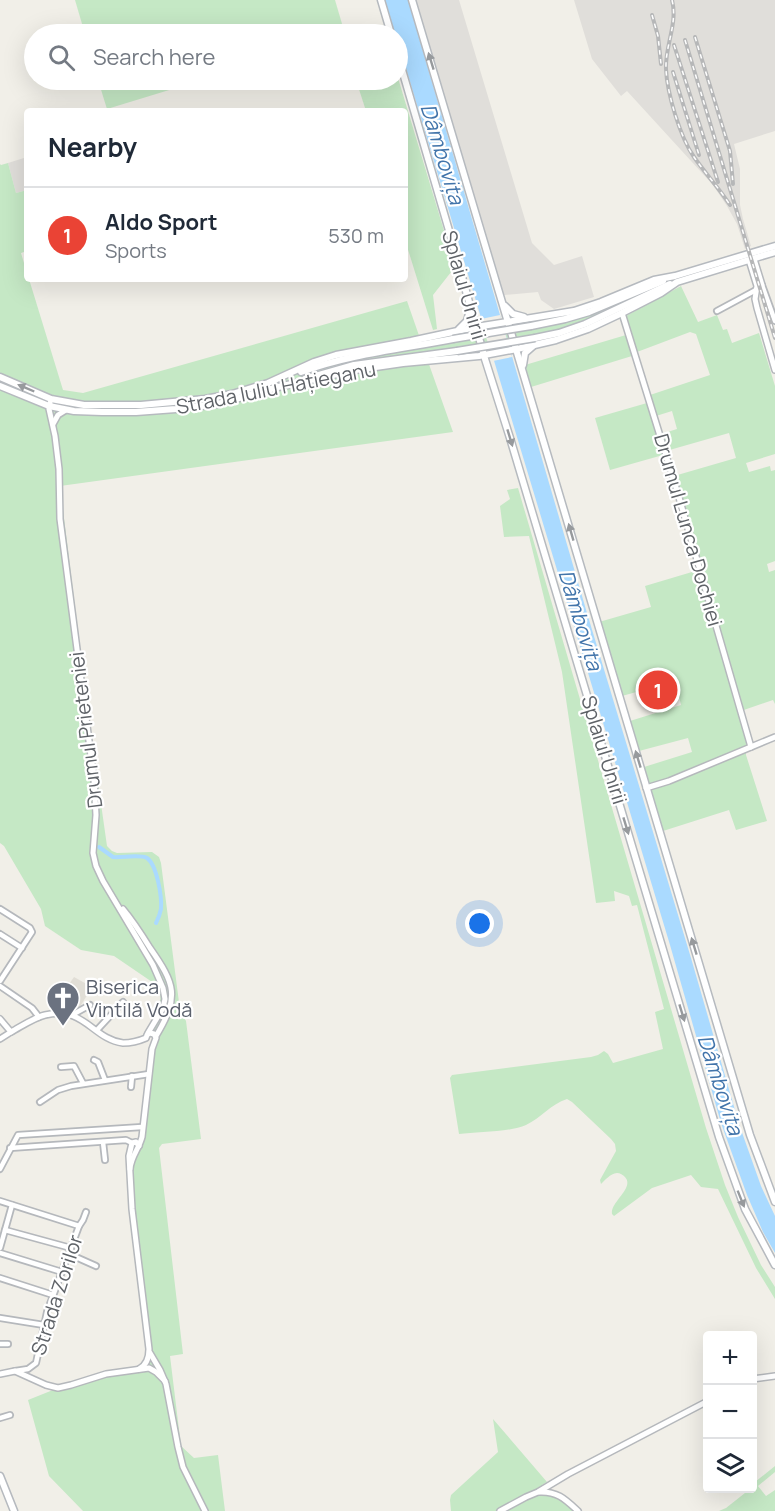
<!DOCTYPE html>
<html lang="en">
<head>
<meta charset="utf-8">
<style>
	:root { --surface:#fff; --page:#f2f2f3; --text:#1f2937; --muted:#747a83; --line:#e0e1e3; --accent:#ea4335 }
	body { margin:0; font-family:Manrope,sans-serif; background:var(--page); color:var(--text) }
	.controls { position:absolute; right:18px; bottom:18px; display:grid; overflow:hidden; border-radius:6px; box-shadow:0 6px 24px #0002 }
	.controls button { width:54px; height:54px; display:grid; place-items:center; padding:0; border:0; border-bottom:2px solid var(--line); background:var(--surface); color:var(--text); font:30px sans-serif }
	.you { position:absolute; left:480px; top:924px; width:21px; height:21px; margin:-15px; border:4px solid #fff; border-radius:50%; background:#1a73e8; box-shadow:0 0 0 9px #1a73e833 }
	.badge { display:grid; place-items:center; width:39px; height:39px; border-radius:50%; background:var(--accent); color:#fff; font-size:20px; font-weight:700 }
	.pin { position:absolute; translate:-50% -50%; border:3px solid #fff; box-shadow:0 2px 6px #0006 }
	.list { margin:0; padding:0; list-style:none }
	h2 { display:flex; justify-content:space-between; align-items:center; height:78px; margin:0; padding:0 24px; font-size:26px }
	h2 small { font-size:20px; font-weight:400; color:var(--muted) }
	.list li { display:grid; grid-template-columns:39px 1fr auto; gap:18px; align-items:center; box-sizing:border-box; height:96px; padding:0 24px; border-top:2px solid var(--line) }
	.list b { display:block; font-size:22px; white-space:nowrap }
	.list p { margin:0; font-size:20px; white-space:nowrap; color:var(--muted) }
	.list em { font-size:20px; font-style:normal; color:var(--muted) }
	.icon { flex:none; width:33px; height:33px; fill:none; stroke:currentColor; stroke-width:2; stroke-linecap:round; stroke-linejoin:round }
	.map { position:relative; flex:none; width:775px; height:1511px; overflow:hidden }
	.search { position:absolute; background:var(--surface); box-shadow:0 6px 24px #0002; left:24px; top:24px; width:384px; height:66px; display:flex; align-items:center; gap:15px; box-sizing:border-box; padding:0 21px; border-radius:33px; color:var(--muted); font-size:22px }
	.panel { position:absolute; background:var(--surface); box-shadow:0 6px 24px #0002; left:24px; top:108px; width:384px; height:174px; border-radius:6px }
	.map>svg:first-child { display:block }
	.industrial { fill:#e0deda }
	.education { fill:#e1ded6 }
	.green { fill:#c5e8c5 }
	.water { fill:#aadaff }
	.pier { fill:#f1efe8 }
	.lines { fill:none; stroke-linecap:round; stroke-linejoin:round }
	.canal { stroke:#aadaff; stroke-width:4 }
	.minor-casing { stroke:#b5b8bc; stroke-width:8 }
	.tertiary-casing { stroke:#b5b8bc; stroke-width:8 }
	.secondary-casing { stroke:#b6babf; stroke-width:9 }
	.minor { stroke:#fff; stroke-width:4.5 }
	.tertiary { stroke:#fff; stroke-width:5 }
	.secondary { stroke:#fff; stroke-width:6 }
	.rail-casing { stroke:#b6b7b8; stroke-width:4 }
	.rail { stroke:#fff; stroke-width:1.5; stroke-dasharray:4.5; stroke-linecap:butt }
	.secondary-bridge-casing { stroke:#b6babf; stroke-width:9; stroke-linecap:butt }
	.secondary-bridge { stroke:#fff; stroke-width:6 }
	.oneway { fill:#979a9d }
	.labels { text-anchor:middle; stroke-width:4.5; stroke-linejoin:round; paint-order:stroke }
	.street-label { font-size:20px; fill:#5f6368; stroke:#fff }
	.worship-label { font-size:20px; fill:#5b616d; stroke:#fff; text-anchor:start }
	.water-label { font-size:21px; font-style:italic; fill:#4174aa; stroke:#fff }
</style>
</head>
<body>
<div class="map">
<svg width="775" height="1511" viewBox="0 0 775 1511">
	<rect width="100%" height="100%" fill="#f1efe8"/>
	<g class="industrial">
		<polygon points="414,0 459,0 532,243 554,265 582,256 594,297 554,309 541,300 538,292 504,295 492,262"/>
		<polygon points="574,0 775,0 775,131 734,144 740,169 740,205 743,219 751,246 745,249 737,224 727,206 713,185 627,91 621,96 592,59"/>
		<polygon points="27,157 27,190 16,193 8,163"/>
	</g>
	<polygon class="education" points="74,977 92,987 78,1010 72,1012 54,1011 53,1007"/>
	<g class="green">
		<polygon points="75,0 335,0 345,34 85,34"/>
		<polygon points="398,78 455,267 433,295 437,329 433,330 405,240 405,111 366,111 356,80 359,80 362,89 398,80"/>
		<polygon points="98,80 202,80 107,109"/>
		<path d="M8,163L16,193L27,190V251L21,253L27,273V279H29L63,390L83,393L407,301L423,347L533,327L665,282L667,283L580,324L554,331L501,341L425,353L453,432L60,486L88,712L107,846L112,851L117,853L152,852L159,857L161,863L180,1010L186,1021L201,1139L162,1144L159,1148L183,1354L170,1356L181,1446L194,1458L218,1455L225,1511H83L49,1476L28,1400L53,1390H61L102,1376L137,1371L146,1362L149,1331L134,1206L133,1173L134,1156L140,1149L142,1144L153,1048L157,1036L161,1034L158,1029L145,1034C152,1018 166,1003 158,986L114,956L81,950L45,926L41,909L4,846L0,843V164L1,165Z"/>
		<polygon points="681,286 698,322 717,315 723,330 727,329 732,343 759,333 775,386 775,454 746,463 749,472 770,466 771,471 775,470 775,561 767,564 769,572 775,570 775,704 773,700 738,712 746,742 746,755 767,821 736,830 729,810 663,831 644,767 692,752 688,738 639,751 630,721 681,705 677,688 643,698 640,691 622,696 599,622 651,607 645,586 702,569 674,476 736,458 729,433 666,451 661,434 677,429 672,411 656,416 650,395 710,375 696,334 690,332 637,352 626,316"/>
		<polygon points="626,335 632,356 531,387 525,365"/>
		<polygon points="647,403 663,455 610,470 595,418"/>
		<path d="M518,488L706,1128L725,1185L738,1217L761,1265L775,1287V1299L756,1268L718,1189L701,1187L691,1175L652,1188L614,1216L612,1214C610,1202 635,1188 625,1177C623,1175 620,1173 617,1173C610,1174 605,1180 601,1184L600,1180L616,1151L615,1144L611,1139L572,1102L567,1099C551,1104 541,1118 526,1125C510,1132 477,1132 459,1134L450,1078L452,1075L591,1057L598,1055L604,1051L608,1054L613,1063L663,1049L655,1012L664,1009L637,905L632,906L629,896L614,891L615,901L596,903L562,672L529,536L504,537L500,506L510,499L507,490Z"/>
		<polygon points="493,1419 547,1482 542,1485 548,1494 560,1498 574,1511 451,1511 450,1500 451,1495 498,1452"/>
		<polygon points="775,1466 775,1472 758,1486 766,1496 775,1490 775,1511 719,1511 726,1508 750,1489 752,1488 756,1484 755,1482"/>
	</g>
	<polygon class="water" points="385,0 408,0 587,613 691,958 739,1124 761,1186 775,1216 775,1253 763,1232 747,1195 721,1123 670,945 398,42 398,34 395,34"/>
	<polygon class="pier" points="500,315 512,357 493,361 481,319"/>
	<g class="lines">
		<path class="canal" d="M99,847L113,857C121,858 140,854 147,858C157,865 162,897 161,909C160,914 158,919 156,923"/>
		<g class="minor-casing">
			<g id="minor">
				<polyline points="762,285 775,321"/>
				<polyline points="717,311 756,290"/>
				<polyline points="0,909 30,928 32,932 0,981"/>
				<polyline points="0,934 22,948"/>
				<polyline points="0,986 32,1008 39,1017"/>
				<polyline points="72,1015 90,1005"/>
				<polyline points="97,1030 123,1002"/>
				<polyline points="0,1039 11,1032"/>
				<polyline points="94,1060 98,1062 105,1080"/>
				<polyline points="61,1067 74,1066 83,1083"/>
				<polyline points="131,1087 132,1076"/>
				<polyline points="40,1102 58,1090 71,1086 149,1074"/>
				<polyline points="103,1142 105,1160"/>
				<polyline points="10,1148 126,1140 132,1143"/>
				<polyline points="0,1169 18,1135 142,1127"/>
				<polyline points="0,1201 79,1226"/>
				<polyline points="5,1230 71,1248"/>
				<polyline points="0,1248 12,1205"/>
				<polyline points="0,1253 62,1272"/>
				<polyline points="69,1254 96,1266"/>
				<polyline points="0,1278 53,1295"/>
				<polyline points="0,1318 44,1325"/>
				<polyline points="0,1344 8,1344"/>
				<polyline points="15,1371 28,1369 36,1363 47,1312 79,1226 83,1220 86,1212"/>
				<polyline points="0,1418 10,1415"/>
			</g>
		</g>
		<g class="tertiary-casing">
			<g id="tertiary">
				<polyline points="754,259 762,285 756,290"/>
				<polyline points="749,260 757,286 755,299 757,308 775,370"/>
				<polyline points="622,313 678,494 751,747"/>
				<polyline points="50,403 49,409 55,436 59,469 60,519 94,779 96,815 93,853 96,866 103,881 153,965 163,988 165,999 163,1008 148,1033"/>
				<polyline points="53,424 58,415 66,410"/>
				<polyline points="646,788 669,781 775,737"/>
				<path d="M123,909C133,921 142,935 150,948C175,984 180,996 156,1036"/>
				<path d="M0,1019L11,1032C22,1026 33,1018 45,1015C84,1005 92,1039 123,1043C131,1043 139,1041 146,1038L147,1035L150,1033L154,1034L156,1038L152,1049L142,1137C139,1149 131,1156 130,1169"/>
				<polyline points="150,1353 160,1370 166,1384 178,1447 183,1467 205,1511"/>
				<path d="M139,1369C147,1365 149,1357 149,1349L132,1209L129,1156L132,1143L136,1142L139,1146"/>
				<polyline points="0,1374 15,1371 46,1385 58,1388 71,1385 106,1374 149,1368 156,1372 165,1381"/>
				<polyline points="752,1379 775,1376"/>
				<path d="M539,1492C557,1491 565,1499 578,1511"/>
				<polyline points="500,1511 526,1497 538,1492 568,1474 708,1401"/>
			</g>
		</g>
		<g class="secondary-casing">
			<g id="secondary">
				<polyline points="381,0 391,34"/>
				<polyline points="412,0 750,1135 775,1202"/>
				<polyline points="398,56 450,234 485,359 510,438 719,1137 745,1209 775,1265"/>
				<polyline points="505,306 513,314 524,317"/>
				<polyline points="531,326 565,319 589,312 663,281"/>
				<polyline points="459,329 467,321 470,310"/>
				<polyline points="535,338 559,333 585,324 670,284"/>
				<polyline points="523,365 525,353 533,346"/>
				<path d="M301,372C350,354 402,349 453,339"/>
				<polyline points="0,377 51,399 84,405 141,405 205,399 232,394 268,383 314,362 336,355 411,341 476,327 574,311 601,302 654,280 675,276 775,246"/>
				<polyline points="305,379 354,365 457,351"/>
				<polyline points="0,386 49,406 74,411 102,412 136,412 176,409 218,404 278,387 355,370 403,363 479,356 517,349 556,340 588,329 622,313 661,293 677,282 775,252"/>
				<polyline points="0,1476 14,1511"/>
			</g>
		</g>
		<use href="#minor" class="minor"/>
		<use href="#tertiary" class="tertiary"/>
		<use href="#secondary" class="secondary"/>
		<g class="rail-casing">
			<g id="rail">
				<path d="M672,0C678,24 665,45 666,69C667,93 680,137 694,157C705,173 719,188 730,205"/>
				<polyline points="652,15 658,36 661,64"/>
				<polyline points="695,37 730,151 733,184"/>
				<polyline points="685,40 775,338"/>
				<polyline points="674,45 718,182"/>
				<polyline points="673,72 699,155"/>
			</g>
		</g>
		<use href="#rail" class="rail"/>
		<g class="secondary-bridge-casing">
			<g id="secondary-bridge">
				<polyline points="453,339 531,326"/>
				<polyline points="457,351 535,338"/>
			</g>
		</g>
		<use href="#secondary-bridge" class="secondary-bridge"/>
	</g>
	<defs><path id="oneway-solid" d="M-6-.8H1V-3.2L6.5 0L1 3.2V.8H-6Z" transform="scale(1.5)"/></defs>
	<g class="oneway">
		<use href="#oneway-solid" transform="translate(431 61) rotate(-107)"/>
		<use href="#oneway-solid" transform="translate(26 388) rotate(-157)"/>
		<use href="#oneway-solid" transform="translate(510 438) rotate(73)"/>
		<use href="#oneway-solid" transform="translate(571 532) rotate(-106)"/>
		<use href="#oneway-solid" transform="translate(638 759) rotate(-107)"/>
		<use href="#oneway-solid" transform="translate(626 826) rotate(73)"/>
		<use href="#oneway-solid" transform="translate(694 946) rotate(-107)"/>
		<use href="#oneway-solid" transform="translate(682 1013) rotate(73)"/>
		<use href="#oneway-solid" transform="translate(741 1199) rotate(68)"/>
	</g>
	<defs>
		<g id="church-pin" transform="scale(1.725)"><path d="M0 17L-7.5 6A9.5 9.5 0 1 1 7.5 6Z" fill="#6b7280" stroke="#fff"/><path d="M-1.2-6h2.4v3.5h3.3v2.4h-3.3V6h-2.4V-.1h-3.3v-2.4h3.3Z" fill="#fff"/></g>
	</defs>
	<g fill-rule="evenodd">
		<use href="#church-pin" x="63" y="998"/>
	</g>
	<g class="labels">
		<g class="street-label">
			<text transform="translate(464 285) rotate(74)" y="7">Splaiul Unirii</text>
			<text transform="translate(276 388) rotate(-11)" y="7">Strada Iuliu Hațieganu</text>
			<text transform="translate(688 530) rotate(74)" y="7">Drumul Lunca Dochiei</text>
			<text transform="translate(86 730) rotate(-97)" y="7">Drumul Prieteniei</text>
			<text transform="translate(604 750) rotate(73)" y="7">Splaiul Unirii</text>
			<text transform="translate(57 1295) rotate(-72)" y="7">Strada Zorilor</text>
		</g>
		<g class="worship-label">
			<text x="86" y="994">Biserica<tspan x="86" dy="23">Vintilă Vodă</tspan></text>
		</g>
		<g class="water-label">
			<text transform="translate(442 154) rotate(73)" y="7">Dâmbovița</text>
			<text transform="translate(580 620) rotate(73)" y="7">Dâmbovița</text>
			<text transform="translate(720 1085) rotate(72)" y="7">Dâmbovița</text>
		</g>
	</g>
</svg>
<div class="controls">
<button>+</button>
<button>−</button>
<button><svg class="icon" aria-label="layers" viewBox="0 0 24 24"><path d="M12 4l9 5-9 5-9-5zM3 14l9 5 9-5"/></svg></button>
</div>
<div class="you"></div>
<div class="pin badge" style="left:658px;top:690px">1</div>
<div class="search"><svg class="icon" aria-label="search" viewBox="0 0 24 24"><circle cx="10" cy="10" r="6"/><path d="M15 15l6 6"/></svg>Search here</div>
<section class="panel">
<h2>Nearby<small></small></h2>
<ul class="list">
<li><span class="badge">1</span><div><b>Aldo Sport</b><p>Sports</p></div><em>530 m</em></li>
</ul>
</section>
</div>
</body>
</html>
